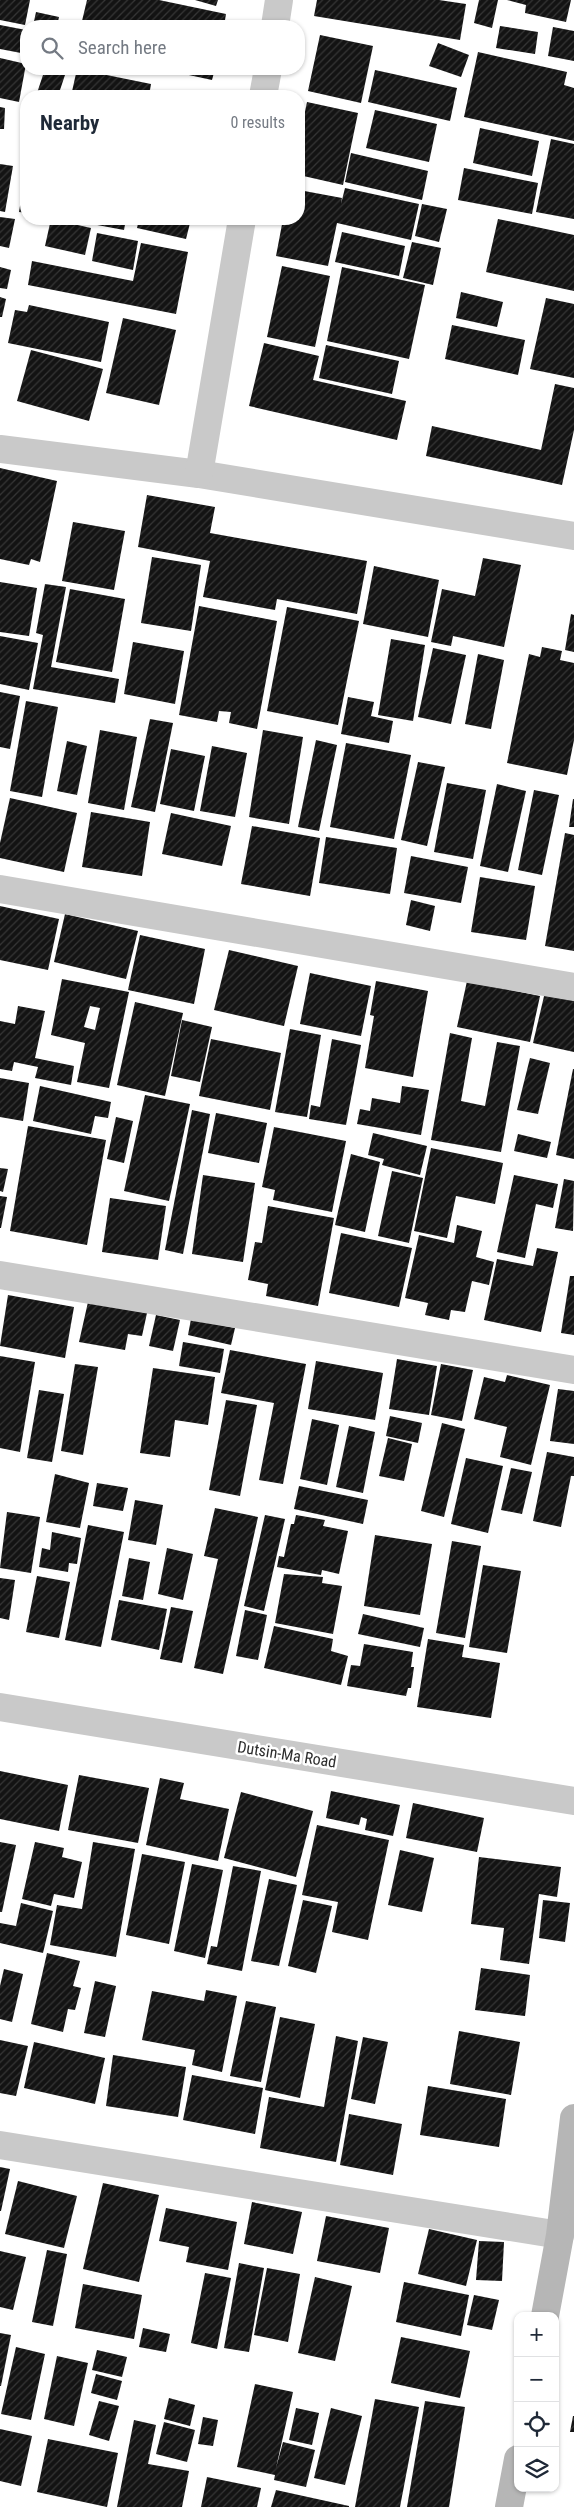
<!DOCTYPE html>
<html lang="en">
<head>
<meta charset="utf-8">
<style>
	:root { --surface:#fff; --page:#f2f2f3; --text:#1f2937; --muted:#747a83; --line:#e0e1e3 }
	body { margin:0; font-family:"Roboto Condensed",sans-serif; background:var(--page); color:var(--text) }
	.controls { position:absolute; right:15px; bottom:15px; display:grid; overflow:hidden; border-radius:10px; box-shadow:0 1px 4px #0004 }
	.controls button { width:45px; height:45px; display:grid; place-items:center; padding:0; border:0; border-bottom:1px solid var(--line); background:var(--surface); color:var(--text); font:25px sans-serif }
	.list { margin:0; padding:0; list-style:none }
	h2 { display:flex; justify-content:space-between; align-items:center; height:65px; margin:0; padding:0 20px; font-size:21px }
	h2 small { font-size:16px; font-weight:400; color:var(--muted) }
	.icon { flex:none; width:28px; height:28px; fill:none; stroke:currentColor; stroke-width:2; stroke-linecap:round; stroke-linejoin:round }
	.map { position:relative; flex:none; width:574px; height:2507px; overflow:hidden }
	.search { position:absolute; background:var(--surface); box-shadow:0 1px 4px #0004; left:20px; top:20px; width:285px; height:55px; display:flex; align-items:center; gap:12px; box-sizing:border-box; padding:0 18px; border-radius:20px; color:var(--muted); font-size:19px }
	.panel { position:absolute; background:var(--surface); box-shadow:0 1px 4px #0004; left:20px; top:90px; width:285px; height:135px; border-radius:20px }
	.map>svg:first-child { display:block }
	.building { fill:url(#building-hatch); fill-rule:evenodd }
	.lines { fill:none; stroke-linecap:round; stroke-linejoin:round }
	.street { stroke:#c9c9c9; stroke-width:28 }
	.secondary { stroke:#b6b6b6; stroke-width:28 }
	.labels { text-anchor:middle; stroke-width:5; stroke-linejoin:round; paint-order:stroke }
	.street-label { font-size:16px; fill:#2c2c2c; stroke:#fff }
</style>
</head>
<body>
<div class="map">
<svg width="574" height="2507" viewBox="0 0 574 2507">
	<defs>
		<pattern id="building-hatch" width="6" height="6" patternUnits="userSpaceOnUse" patternTransform="scale(1.25)"><rect width="6" height="6" fill="#131313"/><path d="M-1 1l2-2M0 6l6-6M5 7l2-2" fill="none" stroke="#363636"/></pattern>
	</defs>
	<rect width="100%" height="100%" fill="#fff"/>
	<g class="building">
		<polygon points="0,0 30,0 25,25 0,20"/>
		<polygon points="87,0 159,0 226,14 224,26 105,26 82,21"/>
		<polygon points="195,0 218,0 216,6"/>
		<polygon points="317,0 439,0 466,4 460,40 314,16"/>
		<polygon points="479,0 498,0 492,28 474,23"/>
		<polygon points="507,0 571,0 566,22 525,13 526,5"/>
		<polygon points="36,12 59,17 57,26 33,26"/>
		<polygon points="0,25 26,30 21,53 0,49"/>
		<polygon points="500,26 538,32 535,54 496,48"/>
		<polygon points="553,27 574,31 574,61 548,56"/>
		<polygon points="320,35 373,46 361,103 308,91"/>
		<polygon points="438,43 469,55 461,77 429,66"/>
		<polygon points="478,52 567,72 564,85 574,88 574,141 464,117"/>
		<polygon points="0,58 26,64 19,102 0,98"/>
		<polygon points="45,69 67,69 58,96 37,93"/>
		<polygon points="77,69 151,84 149,96 71,96"/>
		<polygon points="161,69 215,69 212,80"/>
		<polygon points="375,70 457,88 450,121 368,102"/>
		<polygon points="307,102 358,113 343,185 299,175 299,141"/>
		<polygon points="0,107 5,108 4,129 0,129"/>
		<polygon points="375,110 437,124 429,162 366,148"/>
		<polygon points="480,128 539,141 532,176 473,163"/>
		<polygon points="551,139 574,144 574,219 536,212"/>
		<polygon points="351,153 428,171 422,200 345,182"/>
		<polygon points="0,164 13,166 5,212 0,211"/>
		<polygon points="464,168 538,183 532,214 458,200"/>
		<polygon points="25,176 26,176 26,213 19,212"/>
		<polygon points="345,188 419,204 411,240 337,223 328,266 276,256 283,219 299,219 299,190 342,198 341,204"/>
		<polygon points="422,204 447,209 439,242 415,236"/>
		<polygon points="0,217 15,219 9,248 0,246"/>
		<polygon points="51,219 91,228 85,255 45,246"/>
		<polygon points="65,219 126,219 124,230"/>
		<polygon points="139,219 191,219 186,239 137,228"/>
		<polygon points="498,219 574,235 574,291 486,272"/>
		<polygon points="342,232 405,246 399,276 335,262"/>
		<polygon points="97,233 138,241 133,270 92,261"/>
		<polygon points="412,242 441,248 433,285 403,278"/>
		<polygon points="141,243 188,252 176,314 28,285 32,261 133,281"/>
		<polygon points="282,266 330,276 315,347 267,337"/>
		<polygon points="0,267 11,270 7,289 0,288"/>
		<polygon points="342,267 425,285 409,359 327,341"/>
		<polygon points="461,292 503,302 497,327 456,318"/>
		<polygon points="0,297 6,299 2,317 0,317"/>
		<polygon points="546,298 574,304 574,378 530,369"/>
		<polygon points="29,305 109,322 101,362 8,343 15,310 27,312"/>
		<polygon points="123,318 176,330 159,405 106,393"/>
		<polygon points="452,325 525,340 518,375 445,359"/>
		<polygon points="264,343 319,356 313,380 406,401 397,440 249,406"/>
		<polygon points="326,345 399,361 392,394 319,378"/>
		<polygon points="31,350 103,369 89,421 17,401"/>
		<polygon points="555,384 574,388 574,430 562,485 426,456 432,426 541,450"/>
		<polygon points="0,468 57,481 40,562 31,559 29,565 0,559"/>
		<polygon points="147,495 215,507 210,533 367,561 357,614 277,599 275,610 203,597 210,561 138,547"/>
		<polygon points="73,522 125,531 114,590 62,581"/>
		<polygon points="152,557 201,565 191,631 141,623"/>
		<polygon points="483,558 521,565 504,647 453,636 451,646 431,642 442,589 475,596"/>
		<polygon points="374,566 439,580 428,637 363,624"/>
		<polygon points="0,582 37,588 29,636 0,632"/>
		<polygon points="45,584 66,587 51,667 119,679 115,703 33,689 43,635 36,633"/>
		<polygon points="70,589 125,599 112,672 56,662"/>
		<polygon points="199,606 277,621 257,729 229,723 231,712 219,711 217,722 179,715"/>
		<polygon points="287,607 359,621 338,725 267,711"/>
		<polygon points="571,614 574,615 574,652 565,650"/>
		<polygon points="0,636 38,643 29,690 0,684"/>
		<polygon points="391,639 425,645 413,721 378,715"/>
		<polygon points="133,642 184,651 175,704 124,694"/>
		<polygon points="542,647 562,651 560,660 574,663 574,740 567,775 507,763 529,654 540,657"/>
		<polygon points="433,648 466,655 451,724 418,717"/>
		<polygon points="478,654 504,660 491,729 465,724"/>
		<polygon points="0,692 20,696 10,749 0,747"/>
		<polygon points="348,697 374,702 371,716 393,721 389,743 341,734"/>
		<polygon points="26,701 58,707 42,797 10,791"/>
		<polygon points="150,719 173,723 155,812 131,807"/>
		<polygon points="100,730 137,737 124,810 88,803"/>
		<polygon points="263,730 303,737 289,824 249,817"/>
		<polygon points="316,740 337,745 319,831 298,827"/>
		<polygon points="67,741 87,746 77,795 57,791"/>
		<polygon points="346,743 411,755 394,839 330,827"/>
		<polygon points="212,746 247,753 235,817 200,811"/>
		<polygon points="171,749 205,756 194,811 160,804"/>
		<polygon points="418,762 445,767 427,846 401,840"/>
		<polygon points="447,783 486,790 473,859 434,852"/>
		<polygon points="497,784 526,791 508,872 480,866"/>
		<polygon points="534,790 559,795 542,875 518,870"/>
		<polygon points="10,798 77,813 64,872 0,858 0,843"/>
		<polygon points="573,799 574,799 574,827 569,827"/>
		<polygon points="91,812 150,822 142,876 82,867"/>
		<polygon points="171,813 231,826 222,866 162,854"/>
		<polygon points="252,826 320,838 310,896 241,884"/>
		<polygon points="565,833 574,835 574,951 545,946"/>
		<polygon points="326,837 397,848 390,894 319,883"/>
		<polygon points="411,856 468,867 461,903 404,893"/>
		<polygon points="480,877 535,886 526,940 471,932"/>
		<polygon points="411,900 435,906 430,931 406,925"/>
		<polygon points="0,906 59,919 48,970 0,960"/>
		<polygon points="65,914 138,931 126,979 54,962"/>
		<polygon points="140,935 205,949 194,1004 128,990"/>
		<polygon points="229,950 298,966 284,1026 214,1010"/>
		<polygon points="310,973 371,986 361,1036 300,1024"/>
		<path d="M62,979L129,992L109,1088L77,1082L85,1043L51,1035ZM90,1006L100,1008L95,1030L84,1027Z"/>
		<polygon points="376,981 428,991 413,1077 365,1068 374,1016 370,1015"/>
		<polygon points="467,981 540,996 530,1042 457,1027"/>
		<polygon points="545,992 574,999 574,1052 533,1043"/>
		<polygon points="135,1002 183,1013 165,1096 117,1085"/>
		<polygon points="18,1006 45,1011 35,1058 74,1066 71,1085 35,1078 38,1067 14,1062 12,1071 0,1069 0,1021 15,1024"/>
		<polygon points="182,1020 212,1027 200,1082 171,1076"/>
		<polygon points="290,1029 321,1035 307,1117 275,1112"/>
		<polygon points="450,1033 472,1038 461,1101 485,1106 497,1042 520,1046 501,1152 431,1140"/>
		<polygon points="211,1039 281,1053 270,1110 199,1096"/>
		<polygon points="332,1039 361,1045 346,1125 309,1119 311,1105 320,1107"/>
		<polygon points="530,1058 550,1063 538,1114 517,1110"/>
		<polygon points="573,1069 574,1069 574,1159 556,1155"/>
		<polygon points="0,1078 29,1083 23,1121 0,1117"/>
		<polygon points="40,1086 111,1102 108,1118 95,1116 91,1134 33,1121"/>
		<polygon points="402,1086 429,1090 421,1135 357,1124 360,1109 370,1111 372,1098 400,1103"/>
		<polygon points="145,1095 190,1104 169,1201 124,1191"/>
		<polygon points="192,1110 210,1114 183,1254 165,1250"/>
		<polygon points="216,1113 267,1123 259,1163 208,1153"/>
		<polygon points="116,1117 133,1121 124,1163 107,1159"/>
		<polygon points="28,1126 106,1140 87,1245 10,1231"/>
		<polygon points="274,1127 346,1141 332,1212 273,1200 275,1190 262,1187"/>
		<polygon points="373,1133 427,1146 420,1175 382,1165 384,1159 368,1155"/>
		<polygon points="518,1134 551,1142 547,1158 514,1151"/>
		<polygon points="431,1148 503,1163 495,1204 456,1196 447,1238 414,1231"/>
		<polygon points="351,1154 380,1162 365,1232 335,1225"/>
		<polygon points="0,1168 8,1169 3,1192 0,1191"/>
		<polygon points="392,1171 423,1178 409,1243 378,1236"/>
		<polygon points="203,1175 255,1183 243,1262 192,1254"/>
		<polygon points="514,1175 558,1184 553,1208 536,1204 525,1258 497,1252"/>
		<polygon points="564,1179 574,1181 573,1231 555,1228"/>
		<polygon points="0,1196 7,1197 1,1228 0,1228"/>
		<polygon points="110,1198 166,1206 158,1260 102,1252"/>
		<polygon points="268,1206 334,1218 318,1306 266,1296 268,1284 248,1280 255,1242 262,1243"/>
		<polygon points="457,1225 482,1231 476,1257 494,1262 489,1285 472,1281 465,1312 451,1310 449,1320 425,1315 428,1303 405,1298 419,1235 454,1243"/>
		<polygon points="341,1233 412,1248 399,1307 329,1293"/>
		<polygon points="537,1248 558,1252 541,1332 484,1320 497,1259 533,1266"/>
		<polygon points="570,1276 574,1276 574,1335 561,1333"/>
		<polygon points="8,1295 74,1307 65,1358 0,1346"/>
		<polygon points="88,1302 147,1313 142,1336 128,1334 125,1350 79,1342"/>
		<polygon points="156,1315 180,1320 173,1351 149,1346"/>
		<polygon points="191,1319 235,1328 231,1345 188,1335"/>
		<polygon points="183,1342 224,1349 220,1373 179,1366"/>
		<polygon points="230,1350 306,1364 283,1484 259,1480 274,1403 221,1393"/>
		<polygon points="0,1356 35,1362 20,1452 0,1448"/>
		<polygon points="397,1359 437,1366 429,1415 389,1409"/>
		<polygon points="316,1361 383,1373 375,1420 308,1409"/>
		<polygon points="75,1364 98,1367 83,1455 61,1451"/>
		<polygon points="441,1364 473,1370 462,1421 431,1415"/>
		<polygon points="153,1368 215,1377 208,1425 175,1420 170,1457 140,1453"/>
		<polygon points="507,1375 550,1385 531,1465 500,1457 507,1427 474,1419 484,1377 505,1382"/>
		<polygon points="558,1389 574,1391 574,1444 550,1441"/>
		<polygon points="39,1390 64,1394 52,1462 27,1458"/>
		<polygon points="226,1400 257,1405 240,1496 209,1490"/>
		<polygon points="390,1416 422,1423 418,1443 386,1436"/>
		<polygon points="312,1419 339,1425 327,1485 300,1479"/>
		<polygon points="442,1423 465,1429 444,1517 421,1511"/>
		<polygon points="349,1426 375,1432 363,1493 336,1487"/>
		<polygon points="388,1438 412,1444 404,1481 379,1476"/>
		<polygon points="547,1452 574,1457 574,1476 571,1476 561,1527 533,1521"/>
		<polygon points="466,1458 503,1466 488,1533 451,1524"/>
		<polygon points="511,1468 532,1472 522,1514 501,1510"/>
		<polygon points="55,1474 89,1483 80,1528 46,1522"/>
		<polygon points="97,1483 128,1488 123,1511 93,1506"/>
		<polygon points="299,1486 368,1500 363,1524 294,1509"/>
		<polygon points="135,1500 163,1505 156,1545 128,1540"/>
		<polygon points="215,1508 258,1517 223,1674 194,1668 218,1559 204,1556"/>
		<polygon points="7,1512 40,1517 31,1573 0,1568"/>
		<polygon points="265,1515 285,1519 264,1611 244,1606"/>
		<polygon points="296,1515 325,1520 323,1526 348,1531 339,1574 322,1570 321,1575 277,1567 279,1556 284,1557 291,1524 294,1524"/>
		<polygon points="88,1525 124,1532 101,1647 65,1640"/>
		<polygon points="52,1532 81,1538 77,1564 69,1563 68,1572 39,1567 42,1548 50,1550"/>
		<polygon points="375,1535 432,1544 420,1615 364,1606"/>
		<polygon points="452,1541 481,1546 465,1638 436,1633"/>
		<polygon points="167,1548 193,1554 183,1600 158,1594"/>
		<polygon points="129,1558 150,1562 143,1600 122,1596"/>
		<polygon points="483,1565 521,1571 507,1653 469,1647"/>
		<polygon points="284,1574 323,1577 322,1583 342,1586 333,1634 275,1623"/>
		<polygon points="37,1576 70,1582 59,1638 26,1632"/>
		<polygon points="0,1578 15,1580 9,1620 0,1618"/>
		<polygon points="119,1600 167,1609 159,1650 111,1640"/>
		<polygon points="171,1607 193,1611 182,1663 160,1659"/>
		<polygon points="245,1610 267,1615 258,1660 236,1656"/>
		<polygon points="363,1614 424,1628 420,1647 358,1634"/>
		<polygon points="274,1626 333,1639 331,1651 348,1656 341,1685 264,1668"/>
		<polygon points="428,1639 464,1645 462,1657 500,1663 491,1718 417,1707"/>
		<polygon points="364,1644 413,1652 411,1667 414,1667 411,1688 408,1688 406,1696 347,1686 351,1665 360,1666"/>
		<polygon points="0,1771 68,1785 59,1831 0,1819"/>
		<polygon points="79,1775 149,1788 138,1843 68,1830"/>
		<polygon points="160,1778 184,1783 180,1799 229,1809 218,1861 146,1845"/>
		<polygon points="331,1791 400,1805 393,1836 365,1830 367,1819 361,1817 359,1825 326,1818"/>
		<polygon points="241,1792 313,1811 296,1877 224,1858"/>
		<polygon points="413,1803 484,1818 477,1852 406,1838"/>
		<polygon points="317,1825 389,1840 368,1940 332,1932 338,1902 302,1895"/>
		<polygon points="0,1842 16,1845 2,1912 0,1912"/>
		<polygon points="35,1842 64,1848 62,1857 82,1862 74,1898 54,1894 51,1906 22,1899"/>
		<polygon points="93,1842 135,1849 116,1957 50,1945 57,1905 82,1909"/>
		<polygon points="400,1850 434,1858 422,1912 388,1905"/>
		<polygon points="142,1854 185,1862 169,1944 126,1935"/>
		<polygon points="479,1857 561,1867 557,1897 539,1894 529,1964 500,1960 504,1928 471,1924"/>
		<polygon points="192,1864 223,1870 205,1958 174,1951"/>
		<polygon points="233,1866 261,1871 242,1971 207,1964 211,1946 217,1947"/>
		<polygon points="269,1879 297,1885 279,1966 251,1961"/>
		<polygon points="303,1900 332,1906 316,1973 288,1966"/>
		<polygon points="543,1900 570,1903 565,1942 539,1938"/>
		<polygon points="21,1903 53,1911 43,1953 0,1943 0,1923 16,1926"/>
		<polygon points="47,1953 80,1961 73,1986 81,1988 75,2010 68,2009 63,2032 31,2024"/>
		<polygon points="481,1968 530,1975 525,2016 475,2010"/>
		<polygon points="4,1969 23,1974 12,2022 0,2019 0,1986"/>
		<polygon points="95,1981 116,1986 105,2037 84,2033"/>
		<polygon points="206,1990 237,1996 222,2072 192,2065 195,2050 142,2040 152,1991 204,2001"/>
		<polygon points="246,2001 276,2007 261,2082 230,2076"/>
		<polygon points="280,2017 315,2024 300,2098 265,2090"/>
		<polygon points="459,2031 520,2042 511,2095 450,2084"/>
		<polygon points="336,2036 358,2041 336,2162 260,2148 269,2097 324,2107"/>
		<polygon points="363,2037 388,2042 375,2104 351,2099"/>
		<polygon points="0,2040 28,2046 16,2096 0,2093"/>
		<polygon points="34,2042 105,2058 95,2104 24,2088"/>
		<polygon points="113,2055 186,2067 178,2117 106,2106"/>
		<polygon points="192,2075 263,2088 255,2134 183,2120"/>
		<polygon points="428,2086 506,2099 499,2147 420,2135"/>
		<polygon points="349,2114 402,2124 393,2175 340,2165"/>
		<polygon points="0,2167 10,2169 1,2211 0,2211"/>
		<polygon points="18,2181 77,2196 64,2248 5,2234"/>
		<polygon points="103,2183 159,2195 139,2282 83,2269"/>
		<polygon points="252,2202 302,2212 293,2254 244,2244"/>
		<polygon points="166,2208 237,2222 228,2270 186,2262 189,2247 159,2241"/>
		<polygon points="326,2216 389,2228 380,2273 317,2261"/>
		<polygon points="429,2229 477,2240 466,2286 418,2274"/>
		<polygon points="479,2241 504,2242 502,2281 476,2280"/>
		<polygon points="47,2250 67,2254 53,2326 32,2322"/>
		<polygon points="0,2251 26,2257 13,2310 0,2307"/>
		<polygon points="239,2263 264,2268 249,2352 224,2348"/>
		<polygon points="267,2268 300,2274 288,2342 254,2335"/>
		<polygon points="205,2273 231,2278 217,2349 191,2343"/>
		<polygon points="315,2277 352,2286 335,2361 298,2353"/>
		<polygon points="404,2282 469,2295 461,2336 396,2322"/>
		<polygon points="83,2284 142,2295 134,2339 75,2328"/>
		<polygon points="474,2295 499,2300 492,2330 467,2325"/>
		<polygon points="143,2328 170,2334 166,2352 139,2347"/>
		<polygon points="0,2333 11,2335 1,2386 0,2386"/>
		<polygon points="401,2337 470,2351 460,2398 391,2383"/>
		<polygon points="16,2347 45,2354 31,2420 1,2414"/>
		<polygon points="97,2350 127,2357 122,2377 92,2370"/>
		<polygon points="57,2356 88,2363 74,2426 44,2419"/>
		<polygon points="96,2374 122,2381 117,2400 91,2393"/>
		<polygon points="255,2384 293,2392 276,2468 283,2442 315,2450 306,2487 274,2480 275,2475 237,2467"/>
		<polygon points="169,2398 195,2405 190,2426 164,2419"/>
		<polygon points="375,2399 419,2407 400,2507 355,2507"/>
		<polygon points="99,2401 119,2406 109,2441 89,2435"/>
		<polygon points="425,2401 465,2407 449,2507 407,2507"/>
		<polygon points="296,2408 319,2413 312,2445 289,2440"/>
		<polygon points="331,2408 362,2416 345,2485 314,2478"/>
		<polygon points="573,2416 574,2416 574,2432 570,2432"/>
		<polygon points="203,2417 218,2420 213,2446 198,2444"/>
		<polygon points="134,2420 156,2425 148,2464 189,2471 182,2507 117,2507"/>
		<polygon points="164,2422 195,2430 187,2462 156,2454"/>
		<polygon points="0,2429 32,2436 21,2486 0,2481"/>
		<polygon points="48,2439 118,2453 107,2507 37,2492"/>
		<polygon points="207,2477 261,2488 257,2507 201,2507"/>
		<polygon points="276,2490 349,2506 349,2507 271,2507"/>
	</g>
	<g class="lines">
		<g class="street">
			<polyline points="275,26 279,0"/>
			<polyline points="263,96 268,69"/>
			<polyline points="0,449 199,474 574,536"/>
			<polyline points="199,474 242,219"/>
			<polyline points="0,889 574,987"/>
			<polyline points="0,1275 574,1370"/>
			<polyline points="0,1707 574,1801"/>
			<polyline points="0,2145 560,2235"/>
		</g>
		<g class="secondary">
			<polyline points="545,2316 560,2235 574,2118"/>
			<polyline points="509,2507 518,2459"/>
		</g>
	</g>
	<g class="labels">
		<g class="street-label">
			<text transform="translate(287 1754) rotate(9)" y="6">Dutsin-Ma Road</text>
		</g>
	</g>
</svg>
<div class="controls">
<button>+</button>
<button>−</button>
<button><svg class="icon" aria-label="locate" viewBox="0 0 24 24"><circle cx="12" cy="12" r="6"/><path d="M12 2v4M12 18v4M2 12h4M18 12h4"/></svg></button>
<button><svg class="icon" aria-label="layers" viewBox="0 0 24 24"><path d="M12 4l9 5-9 5-9-5zM3 14l9 5 9-5"/></svg></button>
</div>
<div class="search"><svg class="icon" aria-label="search" viewBox="0 0 24 24"><circle cx="10" cy="10" r="6"/><path d="M15 15l6 6"/></svg>Search here</div>
<section class="panel">
<h2>Nearby<small>0 results</small></h2>
<ul class="list">
</ul>
</section>
</div>
</body>
</html>
